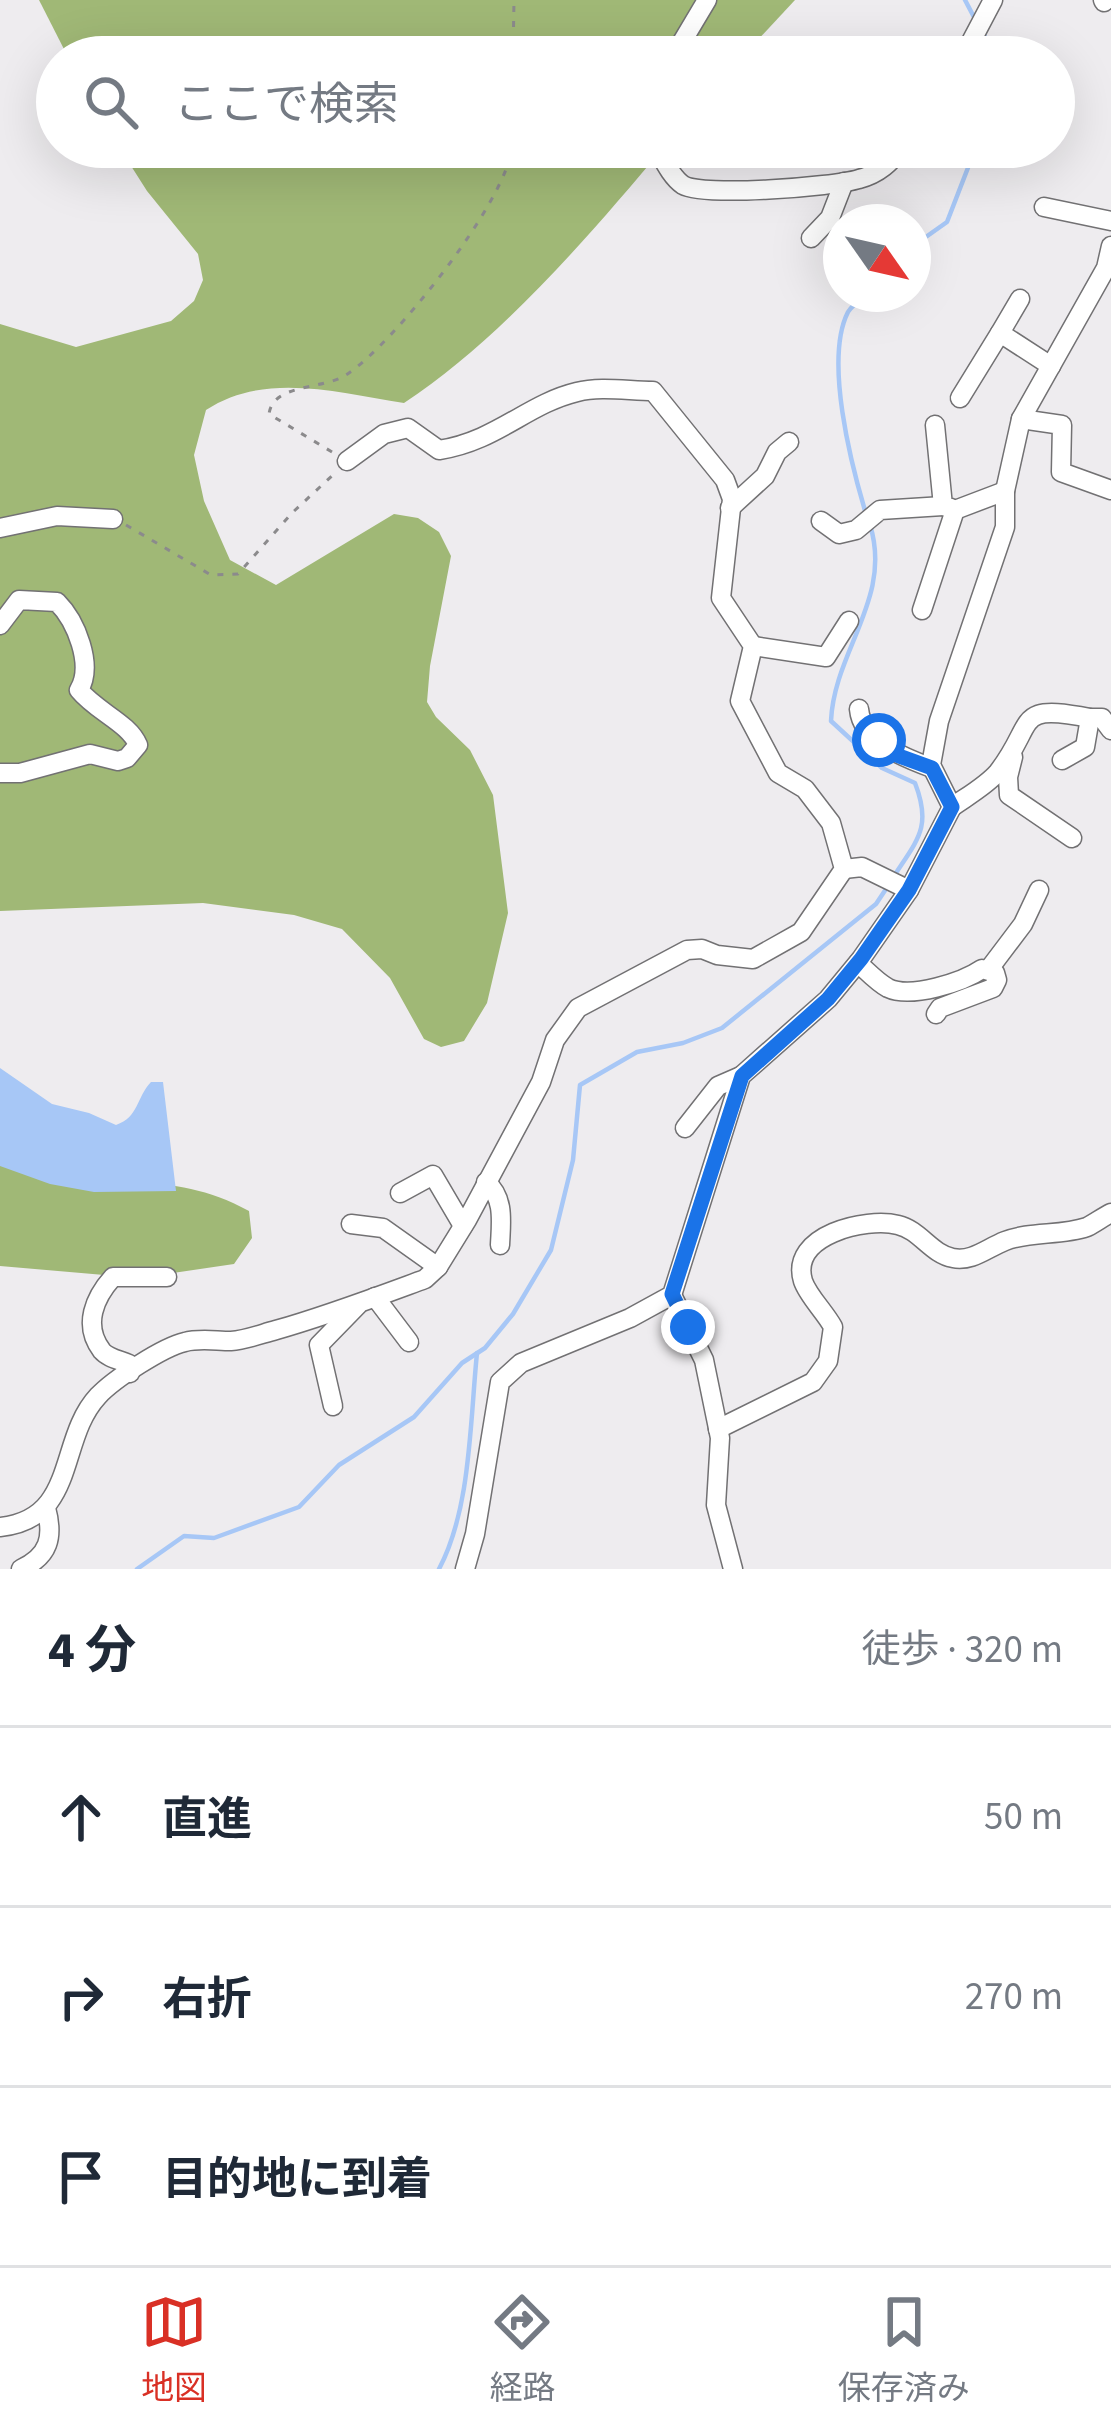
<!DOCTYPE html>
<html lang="ja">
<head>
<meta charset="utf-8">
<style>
	:root { --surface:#fff; --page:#f6f6f7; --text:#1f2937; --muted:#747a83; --line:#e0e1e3; --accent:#d93025 }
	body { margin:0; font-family:"Source Sans 3","Noto Sans JP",sans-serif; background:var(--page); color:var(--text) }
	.compass { position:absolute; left:823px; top:204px; width:108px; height:108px; border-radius:50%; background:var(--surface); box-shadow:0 12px 48px #0002; rotate:124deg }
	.stop { position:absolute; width:36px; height:36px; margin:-27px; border:9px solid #1a73e8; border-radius:50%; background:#fff }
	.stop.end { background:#1a73e8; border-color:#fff; box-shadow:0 3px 12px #0008 }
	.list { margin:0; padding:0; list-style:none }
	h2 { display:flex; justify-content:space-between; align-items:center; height:156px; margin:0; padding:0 48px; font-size:51px }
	h2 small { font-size:39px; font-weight:400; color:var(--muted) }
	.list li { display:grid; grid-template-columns:78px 1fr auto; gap:36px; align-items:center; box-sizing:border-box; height:180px; padding:0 48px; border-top:3px solid var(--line) }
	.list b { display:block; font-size:45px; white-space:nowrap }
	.list em { font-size:39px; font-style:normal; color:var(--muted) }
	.icon { flex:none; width:66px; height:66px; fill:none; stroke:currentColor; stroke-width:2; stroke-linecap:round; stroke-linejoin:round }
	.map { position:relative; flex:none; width:1111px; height:1569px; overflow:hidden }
	.search { position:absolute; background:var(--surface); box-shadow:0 12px 48px #0002; left:36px; right:36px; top:36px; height:132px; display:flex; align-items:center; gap:30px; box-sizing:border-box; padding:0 42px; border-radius:66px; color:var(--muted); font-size:45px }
	.sheet { height:696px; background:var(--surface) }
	nav { display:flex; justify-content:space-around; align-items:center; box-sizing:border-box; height:168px; border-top:3px solid var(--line); background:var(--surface); font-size:33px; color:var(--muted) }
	nav a { display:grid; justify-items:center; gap:6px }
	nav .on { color:var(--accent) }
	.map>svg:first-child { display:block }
	.forest { fill:#a0b876 }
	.water { fill:#a7c7f6 }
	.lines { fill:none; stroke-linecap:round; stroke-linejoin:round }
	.stream { stroke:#a7c7f6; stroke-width:4.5 }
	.minor-casing { stroke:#727173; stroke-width:21 }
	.path { stroke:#8b8a8c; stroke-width:3; stroke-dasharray:6 9; stroke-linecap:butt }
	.minor { stroke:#fff; stroke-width:18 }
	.route { stroke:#1a73e8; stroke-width:15 }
</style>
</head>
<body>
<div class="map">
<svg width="1111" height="1569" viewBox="0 0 1111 1569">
	<rect width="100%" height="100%" fill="#eeecef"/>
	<g class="forest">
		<polygon points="39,0 795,0 742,57 68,57"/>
		<path d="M119,147H664C590,235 500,340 404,403C339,393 265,371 206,410L194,455L204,501L230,560L276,585L394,514L418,518L439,532L451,556L430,666L427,702L436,717L470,750L493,795L508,913L487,1003L464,1041L441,1047L424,1039L390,978L342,929L294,915L203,903L0,911V324L76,347L171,321L194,301L203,280L198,254L147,191Z"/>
		<path d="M0,1147C43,1158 87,1172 130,1179C176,1186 207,1188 249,1211L252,1238L234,1264L139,1278L0,1266Z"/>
	</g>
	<path class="water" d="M0,1068L52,1104L89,1113L116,1125C139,1117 136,1098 151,1082H163L176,1191L94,1192L50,1184L0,1166Z"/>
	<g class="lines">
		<g class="stream">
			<polyline points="965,0 975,19"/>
			<polyline points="984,34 991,57"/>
			<polyline points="913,253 923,239 947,222 976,147"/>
			<path d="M866,514C851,464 824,359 848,312C852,305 862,299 869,294"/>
			<path d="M870,525C893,598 834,651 831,721L882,768L915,783C932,827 918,839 894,876"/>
			<polyline points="137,1569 184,1536 214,1538 299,1507 339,1465 414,1417 462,1363 485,1348 513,1314 551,1250 573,1160 580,1085 637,1052 683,1043 722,1028 876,904 888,886"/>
			<path d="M439,1569C471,1509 470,1421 477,1353"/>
		</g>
		<g class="minor-casing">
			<g id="minor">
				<polyline points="1103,0 1104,2"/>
				<polyline points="673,57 707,0"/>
				<polyline points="963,57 993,0"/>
				<path d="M656,147C663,159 671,177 683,185C703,197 833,187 859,179C879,174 891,162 903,147"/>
				<polyline points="1044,207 1111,221"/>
				<polyline points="811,238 830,218 844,182"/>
				<polyline points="1020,299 1000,333 1051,366"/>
				<polyline points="960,398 1000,333"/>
				<polyline points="1021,419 1062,425 1061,472 1111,490"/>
				<polyline points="935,425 943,506 951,508"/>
				<polyline points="730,508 765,476 777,452 789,442"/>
				<polyline points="821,521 839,534 856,530 880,510 943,506"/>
				<polyline points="0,528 57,516 113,519"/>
				<polyline points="922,610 955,510 1005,491"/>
				<path d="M0,625L19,600L57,602C76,621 94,665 79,690C97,712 129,723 138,745L127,758L118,761L90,754L20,773H0"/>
				<polyline points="753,646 826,657 849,621"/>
				<path d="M859,709C862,742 905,758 932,768"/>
				<polyline points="1090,718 1102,718 1111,730"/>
				<polyline points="1013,757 1008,777 1009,795 1072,838"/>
				<path d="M952,807C966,797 986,786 998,772C1037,722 1012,703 1090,718L1085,747L1062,760"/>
				<polyline points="844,869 862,867 909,890"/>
				<path d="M858,963C867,971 877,982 888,988C911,999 963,982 982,969L995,973L997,980L993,988L940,1008L936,1014"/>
				<polyline points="989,969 1023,924 1039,890"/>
				<polyline points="685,1128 718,1086 741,1076"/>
				<path d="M486,1182C505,1198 501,1222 500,1245"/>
				<polyline points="400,1193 433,1175 463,1226"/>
				<polyline points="351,1224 383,1228 438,1267"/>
				<polyline points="672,1295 704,1360 720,1438 716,1505 733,1569"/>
				<polyline points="375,1297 409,1342"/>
				<path d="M130,1373L129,1364C120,1360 108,1358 102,1351C82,1325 95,1297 113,1277H167"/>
				<polyline points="333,1406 319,1345 358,1305"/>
				<path d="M718,1429L813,1382L828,1361L833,1327C825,1312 808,1296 803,1281C789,1235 866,1217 898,1225C920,1230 931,1254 953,1258C972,1262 987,1248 1005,1241C1030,1231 1061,1236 1087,1227C1095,1223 1103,1217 1111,1213"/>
				<path d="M0,1527C78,1519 57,1440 98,1396C114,1379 163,1347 185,1342C199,1338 216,1341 231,1341C246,1340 261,1334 276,1330C326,1316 376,1297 425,1279L438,1267L467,1220L541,1082L555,1040L578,1008L687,950L702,949L717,955L753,959L801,932L844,869L831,823L805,789L778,773L740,701L753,646L721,598L732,499L725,480L653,391C629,391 600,386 577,392C527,404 497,441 439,450L408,428L384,434L347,461"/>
				<path d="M21,1569C49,1556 54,1537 46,1508"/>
				<polyline points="465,1569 475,1534 500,1382 521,1363 630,1318 672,1295 741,1076 828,999 861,959 909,890 952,807 931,765 939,721 1005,527 1005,491 1021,419 1106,268 1111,246"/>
			</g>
		</g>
		<g class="path">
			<polyline points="513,57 514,0"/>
			<path d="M332,452L269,414C273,383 323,390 346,375C393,345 507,201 512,147"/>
			<polyline points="126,525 211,575 238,574 292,513 335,473"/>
		</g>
		<use href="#minor" class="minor"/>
	</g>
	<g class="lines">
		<polyline class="route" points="688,1327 672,1294 742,1076 828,999 861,959 909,890 952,807 932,768 899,756 879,740"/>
	</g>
</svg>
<svg class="compass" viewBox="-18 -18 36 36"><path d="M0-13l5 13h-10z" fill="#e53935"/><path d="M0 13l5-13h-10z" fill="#747a83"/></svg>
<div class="stop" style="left:879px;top:740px"></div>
<div class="stop end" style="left:688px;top:1327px"></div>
<div class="search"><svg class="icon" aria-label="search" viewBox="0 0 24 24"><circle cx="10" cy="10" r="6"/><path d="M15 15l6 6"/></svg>ここで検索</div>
</div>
<section class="sheet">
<h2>4 分<small>徒歩 · 320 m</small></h2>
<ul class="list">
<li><svg class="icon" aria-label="ahead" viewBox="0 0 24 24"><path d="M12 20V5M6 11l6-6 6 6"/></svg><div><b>直進</b></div><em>50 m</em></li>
<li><svg class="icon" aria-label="right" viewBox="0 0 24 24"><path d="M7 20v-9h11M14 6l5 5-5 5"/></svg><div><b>右折</b></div><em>270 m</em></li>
<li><svg class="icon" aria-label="arrive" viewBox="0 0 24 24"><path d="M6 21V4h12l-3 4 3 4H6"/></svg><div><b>目的地に到着</b></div></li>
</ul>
</section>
<nav>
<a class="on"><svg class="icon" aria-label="map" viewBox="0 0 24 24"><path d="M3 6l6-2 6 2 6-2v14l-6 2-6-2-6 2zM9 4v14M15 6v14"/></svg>地図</a>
<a><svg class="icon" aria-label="directions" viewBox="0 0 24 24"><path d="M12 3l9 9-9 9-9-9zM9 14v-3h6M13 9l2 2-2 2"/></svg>経路</a>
<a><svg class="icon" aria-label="saved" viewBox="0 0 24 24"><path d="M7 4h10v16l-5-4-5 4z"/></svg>保存済み</a>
</nav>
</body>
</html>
